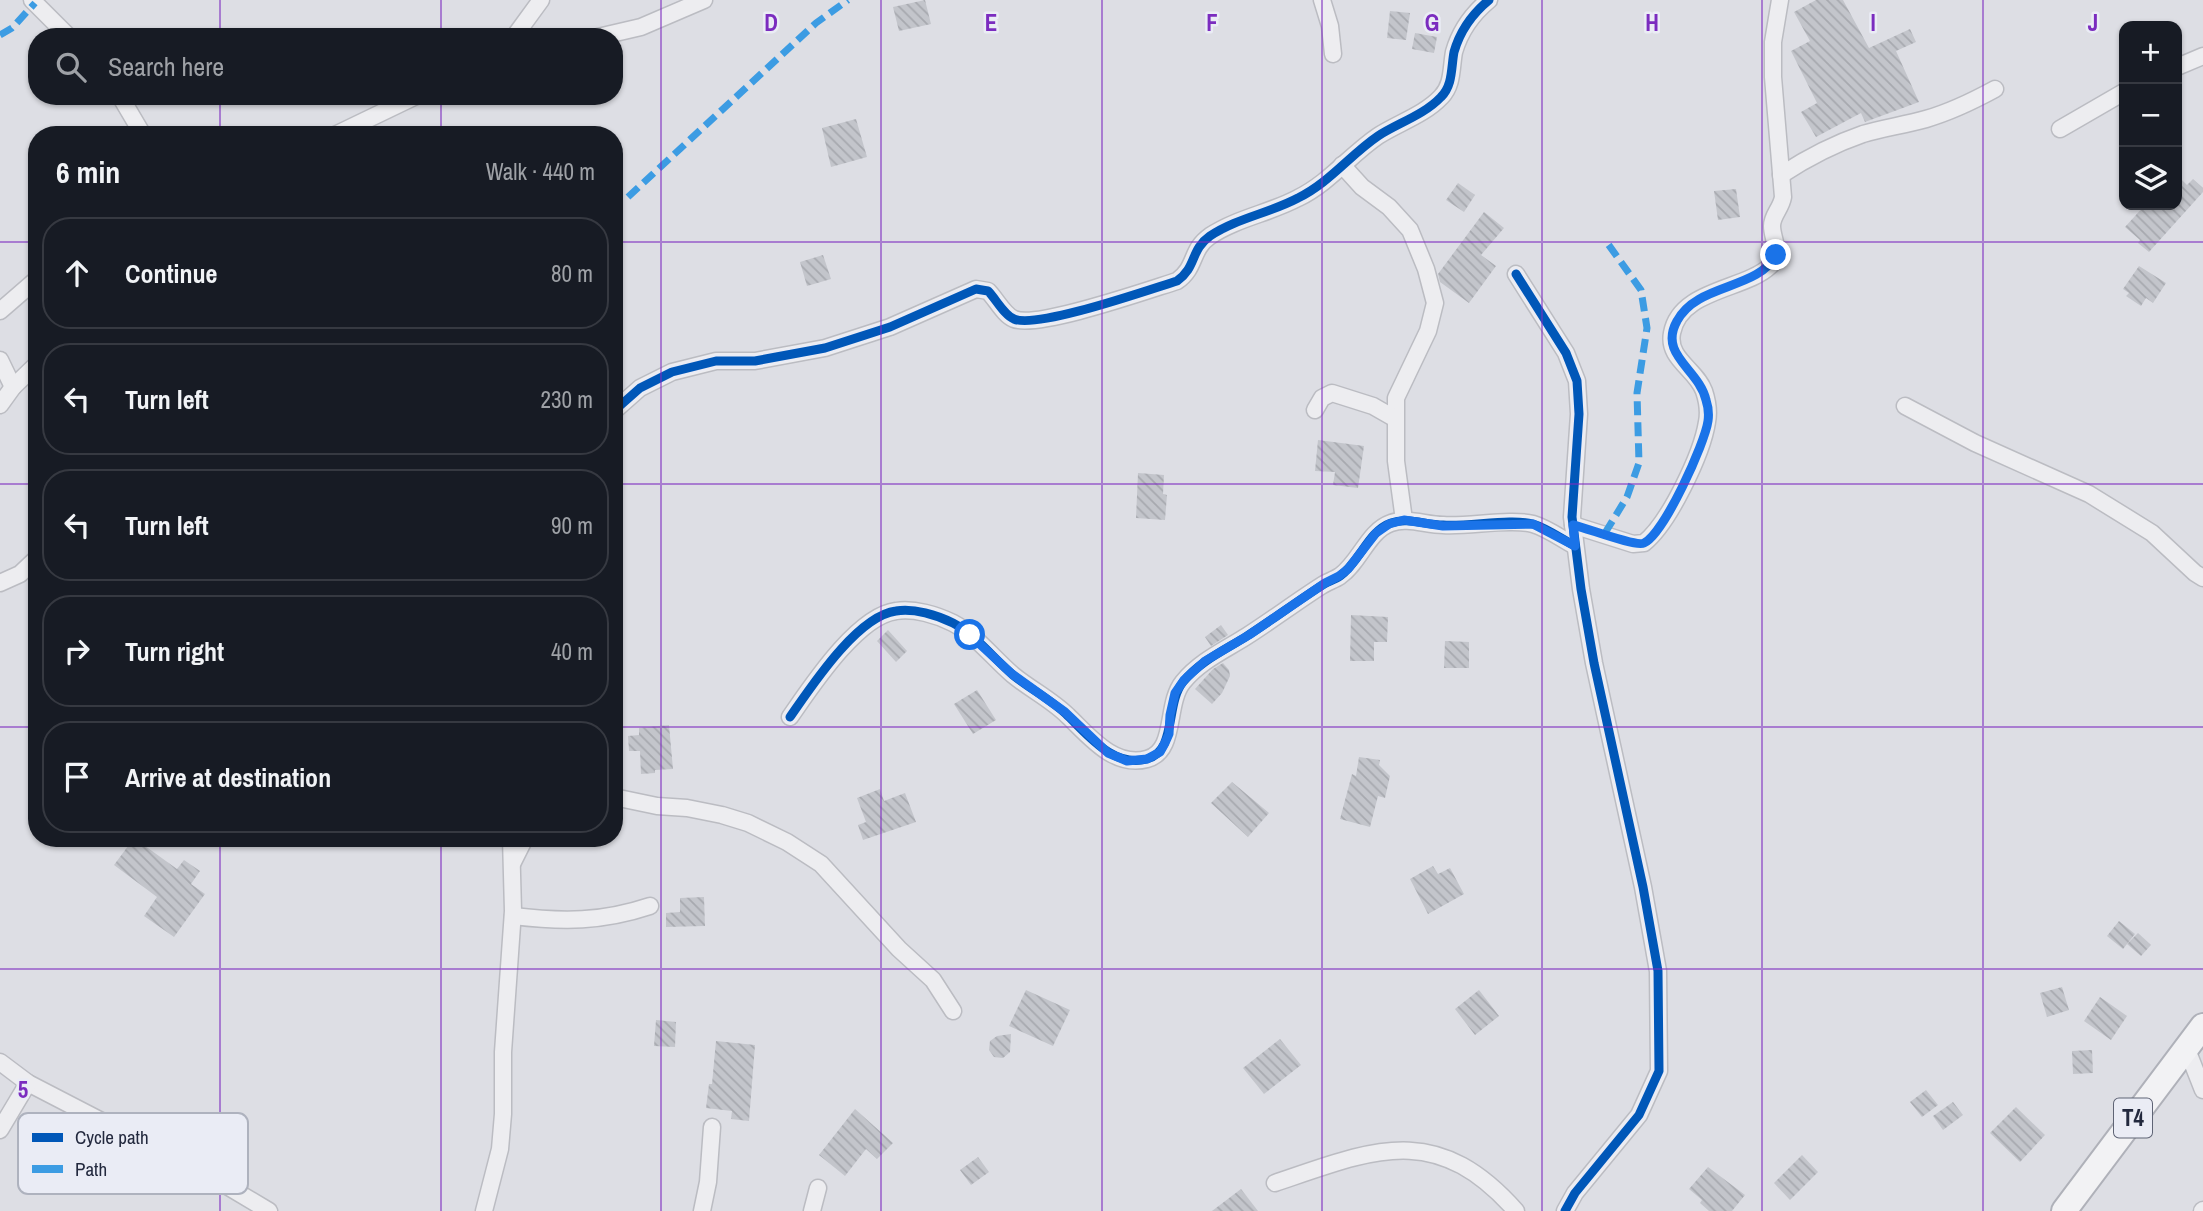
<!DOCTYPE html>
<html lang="en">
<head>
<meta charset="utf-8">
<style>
	:root { --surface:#171b24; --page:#20242c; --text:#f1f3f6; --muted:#9ea1a6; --line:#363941 }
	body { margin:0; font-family:"Archivo Narrow",sans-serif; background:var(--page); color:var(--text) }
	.controls { position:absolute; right:21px; top:21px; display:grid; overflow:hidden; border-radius:14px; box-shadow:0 2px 5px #0004 }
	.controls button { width:63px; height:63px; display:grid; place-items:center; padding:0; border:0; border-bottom:2px solid var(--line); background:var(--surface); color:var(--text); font:35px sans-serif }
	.stop { position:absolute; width:21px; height:21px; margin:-16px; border:5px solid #1a73e8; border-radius:50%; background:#fff }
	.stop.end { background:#1a73e8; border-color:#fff; box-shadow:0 2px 7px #0008 }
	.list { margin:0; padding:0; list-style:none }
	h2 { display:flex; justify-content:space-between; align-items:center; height:91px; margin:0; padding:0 28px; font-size:30px }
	h2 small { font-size:23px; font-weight:400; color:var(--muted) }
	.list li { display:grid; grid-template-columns:46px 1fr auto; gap:21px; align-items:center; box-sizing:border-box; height:112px; margin:0 14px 14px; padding:0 14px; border:2px solid var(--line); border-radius:28px }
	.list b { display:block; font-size:26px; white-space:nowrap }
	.list em { font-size:23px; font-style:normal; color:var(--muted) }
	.icon { flex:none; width:38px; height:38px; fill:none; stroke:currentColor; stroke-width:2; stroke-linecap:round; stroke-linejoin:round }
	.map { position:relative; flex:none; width:2203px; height:1211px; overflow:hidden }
	.search { position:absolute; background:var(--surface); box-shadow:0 2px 5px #0004; left:28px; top:28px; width:595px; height:77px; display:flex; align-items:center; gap:18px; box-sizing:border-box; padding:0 24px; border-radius:28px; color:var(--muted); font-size:26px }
	.panel { position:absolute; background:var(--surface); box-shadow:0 2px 5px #0004; left:28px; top:126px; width:595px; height:721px; border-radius:28px }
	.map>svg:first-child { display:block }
	.building { fill:url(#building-back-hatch) }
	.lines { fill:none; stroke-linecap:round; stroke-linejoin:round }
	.minor-casing { stroke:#bbbcc2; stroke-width:19 }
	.trunk-casing { stroke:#afb1b9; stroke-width:28 }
	.minor { stroke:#ededf0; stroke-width:16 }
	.trunk { stroke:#f2f2f4; stroke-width:24 }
	.quiet { stroke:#3c9ce3; stroke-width:7; stroke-dasharray:14 7; stroke-linecap:butt }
	.cycleway-casing { stroke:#eaecf5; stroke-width:13 }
	.cycleway { stroke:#0057b8; stroke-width:9 }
	.route { stroke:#1a73e8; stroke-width:9 }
	.grid { fill:none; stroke:#7b2cbf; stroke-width:2; stroke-opacity:0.55 }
	.labels { text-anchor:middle; stroke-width:5; stroke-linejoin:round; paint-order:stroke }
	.shield { fill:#eaecf5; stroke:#5f6475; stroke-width:2 }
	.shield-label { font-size:23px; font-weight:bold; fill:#23293e }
	.key { fill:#eaecf5; stroke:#aeb2be; stroke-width:2 }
	.key-label { font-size:19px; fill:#23293e }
	.grid-label { font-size:23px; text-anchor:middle; font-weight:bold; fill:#7b2cbf; stroke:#eaecf5; stroke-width:5; stroke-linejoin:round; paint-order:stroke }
</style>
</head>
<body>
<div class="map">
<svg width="2203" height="1211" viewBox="0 0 2203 1211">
	<defs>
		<pattern id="building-back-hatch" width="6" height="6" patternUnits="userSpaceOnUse" patternTransform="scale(1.75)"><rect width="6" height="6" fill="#c3c5cb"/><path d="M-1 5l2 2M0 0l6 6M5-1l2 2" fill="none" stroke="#a7a9af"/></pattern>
	</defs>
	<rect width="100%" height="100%" fill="#dddee4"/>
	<g class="building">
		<polygon points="925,0 931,24 899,31 893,7"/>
		<polygon points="1816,0 1843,0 1869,48 1910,29 1916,42 1896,51 1919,102 1865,122 1861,113 1816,137 1801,112 1817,103 1791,51 1810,41 1794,12"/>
		<polygon points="1390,11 1410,13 1406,40 1387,38"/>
		<polygon points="1415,33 1437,37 1434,53 1412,49"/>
		<polygon points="856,119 867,157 831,167 822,128"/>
		<polygon points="2177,175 2187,185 2193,179 2203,188 2203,192 2149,252 2138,243 2140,240 2125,227 2145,205 2177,205"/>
		<polygon points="1458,183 1475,195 1464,212 1446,200"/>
		<polygon points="1736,189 1740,217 1718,220 1714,191"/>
		<polygon points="1484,212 1504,228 1481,255 1496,266 1469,303 1440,282 1438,274"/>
		<polygon points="823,255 831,279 807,286 800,262"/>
		<polygon points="2139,266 2166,283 2153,303 2146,298 2141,306 2126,296 2129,293 2123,289"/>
		<polygon points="1318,440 1364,446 1358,488 1333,485 1335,472 1315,471"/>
		<polygon points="1138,473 1164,475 1163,494 1167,495 1165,520 1136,518"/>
		<polygon points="1351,615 1388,617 1387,642 1374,642 1374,661 1350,661"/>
		<polygon points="1221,625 1228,635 1211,646 1205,637"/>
		<polygon points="888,630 907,651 896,662 877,641"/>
		<polygon points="1445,641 1469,642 1469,668 1444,668"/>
		<polygon points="1223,663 1229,670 1230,676 1222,693 1212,704 1195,689 1213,669"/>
		<polygon points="977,690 996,720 973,734 954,704"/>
		<polygon points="669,725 673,769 655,770 655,773 641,774 640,751 629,751 628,736 639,735 639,728"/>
		<polygon points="1359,757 1380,760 1379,765 1390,776 1385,798 1378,796 1370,827 1340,819 1352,774 1356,776"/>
		<polygon points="1232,782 1269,813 1248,837 1211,803"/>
		<polygon points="880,789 884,801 905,793 916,822 863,840 858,825 866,822 857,798"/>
		<polygon points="134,838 177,869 184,860 200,871 191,884 205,894 174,937 144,916 157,897 114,865"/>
		<polygon points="1433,866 1438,874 1450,868 1464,894 1428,914 1410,879"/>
		<polygon points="704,897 705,926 666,927 666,913 680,912 680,898"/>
		<polygon points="2119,921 2135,934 2123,949 2107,936"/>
		<polygon points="2138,933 2151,945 2141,956 2127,944"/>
		<polygon points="2062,987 2069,1010 2047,1017 2040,993"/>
		<polygon points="1026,990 1070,1010 1053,1046 1009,1026"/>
		<polygon points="1479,990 1499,1016 1475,1035 1455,1009"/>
		<polygon points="2100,997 2127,1016 2111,1040 2084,1021"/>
		<polygon points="656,1020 676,1022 675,1047 654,1046"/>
		<polygon points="1011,1034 1010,1052 1003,1058 994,1057 989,1050 990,1041 997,1036"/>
		<polygon points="1280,1039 1301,1065 1264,1094 1243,1068"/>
		<polygon points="716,1041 755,1045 749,1121 731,1119 732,1111 706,1108 709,1084 712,1084"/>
		<polygon points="2092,1050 2093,1073 2073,1074 2072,1051"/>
		<polygon points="1926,1090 1938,1105 1922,1117 1910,1102"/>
		<polygon points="1953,1102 1963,1115 1943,1130 1933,1116"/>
		<polygon points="2016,1107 2045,1135 2020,1162 1990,1133"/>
		<polygon points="855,1109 893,1143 877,1159 866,1149 845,1176 819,1155"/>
		<polygon points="1802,1155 1818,1172 1790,1200 1774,1183"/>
		<polygon points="978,1157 989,1172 971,1185 960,1170"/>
		<polygon points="1708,1167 1745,1195 1732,1211 1709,1211 1700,1203 1702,1200 1689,1189"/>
		<polygon points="1241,1189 1258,1211 1212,1211"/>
	</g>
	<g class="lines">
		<g class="minor-casing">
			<g id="minor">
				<polyline points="32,0 69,37"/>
				<polyline points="1322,0 1330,26 1333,54"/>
				<polyline points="514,37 541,0"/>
				<polyline points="598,37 641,27 704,0"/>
				<polyline points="2177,67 2203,56"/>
				<polyline points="120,96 143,135"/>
				<polyline points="2060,129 2124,92"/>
				<polyline points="335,135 416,96"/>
				<polyline points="1342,165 1362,187 1389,207 1410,230 1426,269 1435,303 1428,331 1396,398 1396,461 1404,520"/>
				<path d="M1781,175C1807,158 1834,144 1863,134C1883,128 1905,125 1926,119C1950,112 1973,101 1995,89"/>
				<polyline points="1516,274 1566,353 1577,381 1579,414 1572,517 1581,589 1594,663 1643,887 1658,971 1659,1071 1639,1115 1575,1193 1565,1211"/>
				<polyline points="0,311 37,279"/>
				<polyline points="0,360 13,387"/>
				<polyline points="0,405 13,387 37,364"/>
				<polyline points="1905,406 1975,443 2089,494 2152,533 2195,573 2203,578"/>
				<polyline points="1315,410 1322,398 1332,393 1373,406 1394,418"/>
				<path d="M614,411L640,388L672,372L716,361H755L825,348L890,327L976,289L988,291C996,299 1004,315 1014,319C1037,329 1148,290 1177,281C1197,267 1190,250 1210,236C1237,218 1270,213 1298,198C1329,183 1350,155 1378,136C1398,123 1424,115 1441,97C1453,85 1451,68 1454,52C1460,31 1472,14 1489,0"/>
				<path d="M1573,525L1633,544L1644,543C1669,523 1702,454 1707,422C1709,412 1707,400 1704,391C1696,369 1667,359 1672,333C1680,289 1745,290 1770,266C1783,254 1772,239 1772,226C1772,215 1781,209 1783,197L1773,77V42L1780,0"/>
				<polyline points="0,583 20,574 37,558"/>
				<path d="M790,717C811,687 857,616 896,611C914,608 937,615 953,623C976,635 993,658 1013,675C1030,689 1052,700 1068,716C1089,736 1114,768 1147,759C1177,751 1165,704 1183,682C1200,661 1225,650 1247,636C1272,620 1296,602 1321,586C1327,582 1334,580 1340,576C1360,562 1368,531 1391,523C1407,517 1426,525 1443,525C1468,527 1511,518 1533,524C1547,528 1562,539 1575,546"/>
				<polyline points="614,797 657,806 687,808 722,815 748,823 787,842 821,864 899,949 933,980 953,1011"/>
				<polyline points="513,862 525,838"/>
				<path d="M513,916C563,922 602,922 650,906"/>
				<polyline points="2186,1047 2203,1090"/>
				<polyline points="0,1062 28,1083 227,1186 269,1211"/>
				<polyline points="0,1130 28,1083"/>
				<path d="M1275,1183C1375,1149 1436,1121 1516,1211"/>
				<polyline points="484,1211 500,1149 503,1114 503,1052 513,911 511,838"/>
				<polyline points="702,1211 708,1182 712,1127"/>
				<polyline points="812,1211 818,1188"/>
				<polyline points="2202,1211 2203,1210"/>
			</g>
		</g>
		<g class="trunk-casing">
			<polyline id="trunk" points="2064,1211 2203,1026"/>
		</g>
		<use href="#minor" class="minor"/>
		<use href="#trunk" class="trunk"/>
		<g class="quiet">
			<polyline points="0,35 12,28 35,3"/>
			<polyline points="628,197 816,23 848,0"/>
			<polyline points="1605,533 1627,497 1639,463 1637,393 1647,328 1641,290 1608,244"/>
		</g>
		<g class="cycleway-casing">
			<g id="cycleway">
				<polyline points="1516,274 1566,353 1577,381 1579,414 1572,517 1581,589 1594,663 1643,887 1658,971 1659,1071 1639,1115 1575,1193 1565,1211"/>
				<path d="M614,411L640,388L672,372L716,361H755L825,348L890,327L976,289L988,291C996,299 1004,315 1014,319C1037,329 1148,290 1177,281C1197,267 1190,250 1210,236C1237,218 1270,213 1298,198C1329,183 1350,155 1378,136C1398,123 1424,115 1441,97C1453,85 1451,68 1454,52C1460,31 1472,14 1489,0"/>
				<path d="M790,717C811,687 857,616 896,611C914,608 937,615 953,623C976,635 993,658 1013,675C1030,689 1052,700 1068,716C1089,736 1114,768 1147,759C1177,751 1165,704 1183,682C1200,661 1225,650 1247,636C1272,620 1296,602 1321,586C1327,582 1334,580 1340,576C1360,562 1368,531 1391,523C1407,517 1426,525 1443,525C1468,527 1511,518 1533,524C1547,528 1562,539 1575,546"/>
			</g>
		</g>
		<use href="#cycleway" class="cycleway"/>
	</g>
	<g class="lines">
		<path class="route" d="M970,635L1012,674L1065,712L1108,753L1127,761L1147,759L1160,752L1165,743L1169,734L1170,715L1175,693L1184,680L1205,661L1249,635L1325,583L1339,576L1348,569L1376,533L1389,524L1404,520L1443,526L1533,524L1575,546L1573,525C1587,528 1635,547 1644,543C1664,534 1705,443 1708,421C1709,414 1708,406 1706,400C1699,369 1658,355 1677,321C1697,283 1758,290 1776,255"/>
	</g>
	<path class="grid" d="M220,0V37M441,0V37M661,0V1211M881,0V1211M1102,0V1211M1322,0V1211M1542,0V1211M1762,0V1211M1983,0V1211M220,96V135M441,96V135M0,242H37M614,242H2203M0,484H37M614,484H2203M0,727H37M614,727H2203M220,838V1211M441,838V1211M0,969H2203"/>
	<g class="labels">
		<rect class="shield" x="2114" y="1098.5" width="38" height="39" rx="5"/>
		<g class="shield-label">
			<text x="2133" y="1126">T4</text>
		</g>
	</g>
	<rect x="18" y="1113" width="230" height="81" rx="10" class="key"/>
	<rect x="32" y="1133" width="31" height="9" fill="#0057b8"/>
	<rect x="32" y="1165" width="31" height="8" fill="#3c9ce3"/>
	<g class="key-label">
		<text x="75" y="1144">Cycle path</text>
		<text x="75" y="1176">Path</text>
	</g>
	<g class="grid-label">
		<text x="771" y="31">D</text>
		<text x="991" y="31">E</text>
		<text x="1212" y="31">F</text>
		<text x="1432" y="31">G</text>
		<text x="1652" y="31">H</text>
		<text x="1873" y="31">I</text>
		<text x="2093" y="31">J</text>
		<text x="23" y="1098">5</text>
	</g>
</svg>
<div class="controls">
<button>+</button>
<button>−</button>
<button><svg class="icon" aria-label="layers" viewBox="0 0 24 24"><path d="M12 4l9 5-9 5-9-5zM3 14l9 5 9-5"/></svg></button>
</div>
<div class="stop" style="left:970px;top:635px"></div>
<div class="stop end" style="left:1776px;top:255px"></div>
<div class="search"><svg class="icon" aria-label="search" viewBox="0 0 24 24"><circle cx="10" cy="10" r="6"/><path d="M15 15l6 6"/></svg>Search here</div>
<section class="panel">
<h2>6 min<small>Walk · 440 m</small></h2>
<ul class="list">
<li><svg class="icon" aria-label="ahead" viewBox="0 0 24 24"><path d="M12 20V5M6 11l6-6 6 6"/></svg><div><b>Continue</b></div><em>80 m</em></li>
<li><svg class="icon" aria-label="left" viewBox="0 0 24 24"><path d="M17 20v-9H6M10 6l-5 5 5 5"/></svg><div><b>Turn left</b></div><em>230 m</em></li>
<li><svg class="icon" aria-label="left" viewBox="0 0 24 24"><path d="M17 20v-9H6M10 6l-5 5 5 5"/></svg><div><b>Turn left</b></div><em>90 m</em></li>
<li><svg class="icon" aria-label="right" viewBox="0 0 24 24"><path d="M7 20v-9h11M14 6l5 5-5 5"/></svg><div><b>Turn right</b></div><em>40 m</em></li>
<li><svg class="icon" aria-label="arrive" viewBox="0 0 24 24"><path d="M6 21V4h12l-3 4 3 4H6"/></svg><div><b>Arrive at destination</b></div></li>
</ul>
</section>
</div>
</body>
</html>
